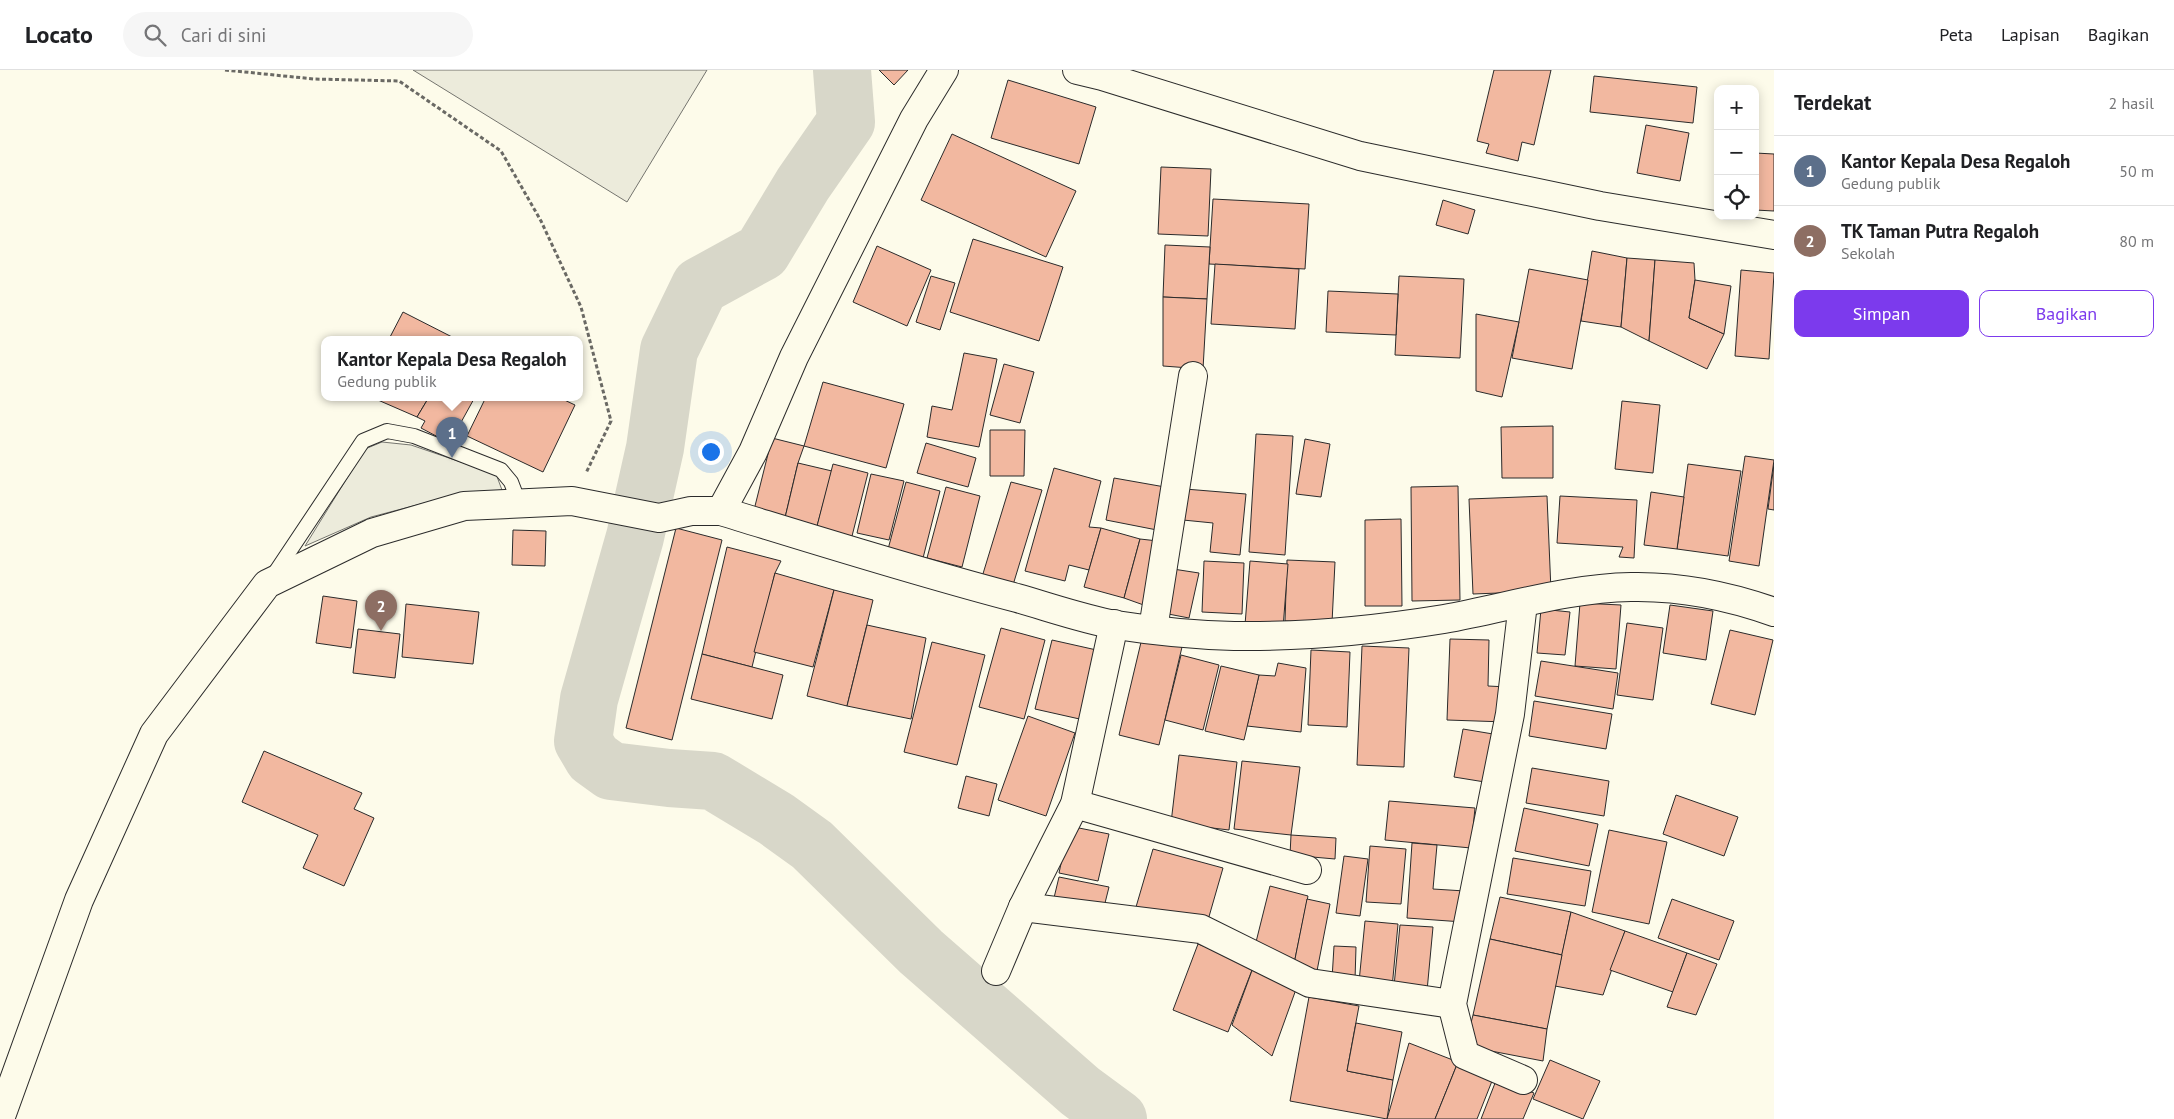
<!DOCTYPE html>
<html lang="id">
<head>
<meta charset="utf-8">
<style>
	:root { --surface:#fff; --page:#f6f6f6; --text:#202124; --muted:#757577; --line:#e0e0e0; --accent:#7c3aed }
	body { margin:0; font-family:"PT Sans",sans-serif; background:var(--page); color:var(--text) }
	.controls { position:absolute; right:15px; top:15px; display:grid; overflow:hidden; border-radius:10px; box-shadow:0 2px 12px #0003 }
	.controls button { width:45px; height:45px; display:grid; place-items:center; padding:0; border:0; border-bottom:1px solid var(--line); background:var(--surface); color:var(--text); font:25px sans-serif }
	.you { position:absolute; left:710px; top:381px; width:18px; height:18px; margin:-12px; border:4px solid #fff; border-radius:50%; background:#1a73e8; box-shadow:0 0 0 8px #1a73e833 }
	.badge { display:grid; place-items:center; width:32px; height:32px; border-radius:50%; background:var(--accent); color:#fff; font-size:16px; font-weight:700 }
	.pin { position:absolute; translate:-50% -41px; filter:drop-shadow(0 1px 2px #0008) }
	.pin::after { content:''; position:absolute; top:26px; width:18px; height:15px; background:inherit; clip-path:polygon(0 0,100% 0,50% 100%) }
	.popup { position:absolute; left:321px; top:266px; width:262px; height:65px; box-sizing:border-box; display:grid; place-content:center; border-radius:10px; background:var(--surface); filter:drop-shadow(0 1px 4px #0005); font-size:16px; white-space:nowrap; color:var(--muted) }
	.popup b { font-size:19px; color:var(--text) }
	.popup::after { content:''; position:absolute; left:50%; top:100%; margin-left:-10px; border:10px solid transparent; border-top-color:var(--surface) }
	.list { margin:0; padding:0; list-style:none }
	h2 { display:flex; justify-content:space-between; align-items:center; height:65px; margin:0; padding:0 20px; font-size:21px }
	h2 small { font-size:16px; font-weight:400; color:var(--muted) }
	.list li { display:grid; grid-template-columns:32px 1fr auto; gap:15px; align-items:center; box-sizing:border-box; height:70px; padding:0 20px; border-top:1px solid var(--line) }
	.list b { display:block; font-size:19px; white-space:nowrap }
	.list p { margin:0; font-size:16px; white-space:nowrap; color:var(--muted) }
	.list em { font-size:16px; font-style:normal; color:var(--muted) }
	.actions { display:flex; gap:10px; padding:15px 20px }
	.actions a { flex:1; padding:11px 0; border:1px solid var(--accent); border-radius:10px; text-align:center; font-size:18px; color:var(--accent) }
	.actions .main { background:var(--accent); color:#fff }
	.icon { flex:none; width:28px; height:28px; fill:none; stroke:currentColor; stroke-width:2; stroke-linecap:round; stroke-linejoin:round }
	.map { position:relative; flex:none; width:1774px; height:1049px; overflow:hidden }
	header { display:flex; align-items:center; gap:30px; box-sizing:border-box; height:70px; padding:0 25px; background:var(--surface); border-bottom:1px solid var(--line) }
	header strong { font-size:24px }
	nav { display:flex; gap:28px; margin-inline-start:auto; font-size:18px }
	.search { width:350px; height:45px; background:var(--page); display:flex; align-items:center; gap:12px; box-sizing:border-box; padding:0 18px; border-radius:28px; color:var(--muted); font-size:19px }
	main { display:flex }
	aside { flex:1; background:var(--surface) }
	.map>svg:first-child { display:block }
	.green { fill:#ecebdb; stroke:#74746e }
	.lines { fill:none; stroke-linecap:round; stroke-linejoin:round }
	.river { stroke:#d8d7c9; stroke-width:58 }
	.building { fill:#f2b8a0; stroke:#2b2b2b }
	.lane-casing { stroke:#2b2b2b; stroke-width:16 }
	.street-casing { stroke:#2b2b2b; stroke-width:30 }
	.path { stroke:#6a6964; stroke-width:3; stroke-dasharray:4 2.5; stroke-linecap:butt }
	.lane { stroke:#fdfbea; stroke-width:14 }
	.street { stroke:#fdfbea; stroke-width:28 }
</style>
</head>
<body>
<header>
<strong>Locato</strong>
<div class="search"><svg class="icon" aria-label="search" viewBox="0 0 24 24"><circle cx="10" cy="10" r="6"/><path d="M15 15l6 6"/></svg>Cari di sini</div>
<nav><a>Peta</a><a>Lapisan</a><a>Bagikan</a></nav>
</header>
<main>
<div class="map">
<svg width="1774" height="1049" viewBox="0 0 1774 1049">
	<rect width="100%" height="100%" fill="#fdfbea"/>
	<g class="green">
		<polygon points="413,0 707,0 627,132"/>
		<polygon points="382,372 411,375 496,404 502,420 451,426 371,447 305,476 365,379"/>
	</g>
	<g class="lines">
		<polyline class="river" points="842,0 846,52 803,114 762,182 700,216 669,280 655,378 635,467 589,629 583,671 593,688 611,701 669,708 713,711 776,749 812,775 921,882 1080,1021 1118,1049"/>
	</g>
	<g class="building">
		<polygon points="879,0 908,0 894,15"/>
		<polygon points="1494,0 1551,0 1534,75 1522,72 1518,91 1486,83 1489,74 1477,71"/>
		<polygon points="1594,6 1697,17 1693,53 1590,42"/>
		<polygon points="1008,10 1096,37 1079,94 991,68"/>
		<polygon points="1646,55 1689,63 1680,111 1637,103"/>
		<polygon points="952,64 1076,121 1046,187 921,130"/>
		<polygon points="1755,83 1774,84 1774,141 1755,140"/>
		<polygon points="1161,97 1211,99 1208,166 1158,164"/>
		<polygon points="1213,129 1309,134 1305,199 1209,194"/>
		<polygon points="1443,130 1475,140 1468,164 1436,155"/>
		<polygon points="973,169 1063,197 1039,271 950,242"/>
		<polygon points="1165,175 1210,177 1207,229 1163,227"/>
		<polygon points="877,176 931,200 907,256 853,232"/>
		<polygon points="1592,181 1627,188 1621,257 1581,251"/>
		<polygon points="1627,188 1655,190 1649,271 1621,257"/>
		<polygon points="1655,190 1694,193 1695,210 1689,248 1724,264 1707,299 1649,271"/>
		<polygon points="1215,194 1299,199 1295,259 1211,254"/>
		<polygon points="1529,199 1588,210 1572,299 1512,288"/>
		<polygon points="1741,200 1774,203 1769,289 1735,286"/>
		<polygon points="931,206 955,213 940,260 916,252"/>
		<polygon points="1399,206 1464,209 1460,288 1395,285"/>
		<polygon points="1695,210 1731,216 1724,264 1689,248"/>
		<polygon points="1328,221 1398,224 1396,265 1326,262"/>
		<polygon points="1163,227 1207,229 1203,299 1163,296"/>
		<polygon points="403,242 456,269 389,269"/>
		<polygon points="1476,244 1519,252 1502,327 1476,321"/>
		<polygon points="964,283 997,289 979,377 927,367 932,336 952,340"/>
		<polygon points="1004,294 1034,302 1020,353 990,345"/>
		<polygon points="823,312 904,334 886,398 804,376"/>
		<polygon points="371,327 429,327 417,347"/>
		<polygon points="429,327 475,327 454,365 443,358 438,367 421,358 425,351 417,347"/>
		<polygon points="486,327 558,327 575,335 543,402 467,366"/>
		<polygon points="1622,331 1660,335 1653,403 1615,399"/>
		<polygon points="1553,356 1553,408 1502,408 1501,357"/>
		<polygon points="990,360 1025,360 1024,406 990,406"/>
		<polygon points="1256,364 1293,366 1285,485 1249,482"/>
		<polygon points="772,368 804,376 798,393 784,452 753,444"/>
		<polygon points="1305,369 1330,374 1321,427 1296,424"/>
		<polygon points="926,373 976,388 968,417 917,403"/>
		<polygon points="1745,386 1774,390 1759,496 1729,491"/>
		<polygon points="798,393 832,401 816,460 784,452"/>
		<polygon points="833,394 868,403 850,474 816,460"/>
		<polygon points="1688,394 1741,401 1728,486 1677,479"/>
		<polygon points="1774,394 1774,440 1768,439"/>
		<polygon points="1054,398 1101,411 1089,457 1101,458 1089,500 1069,495 1065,511 1025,501"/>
		<polygon points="871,404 904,411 889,470 857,463"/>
		<polygon points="1114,408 1165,417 1157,460 1106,450"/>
		<polygon points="906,412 940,421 922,492 887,483"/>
		<polygon points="1011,412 1042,420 1013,515 982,507"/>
		<polygon points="1458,416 1460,530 1412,531 1411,417"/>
		<polygon points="946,417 980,426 962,497 927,488"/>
		<polygon points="1185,419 1246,424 1240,485 1210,482 1213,453 1183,450"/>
		<polygon points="1651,422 1684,427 1677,479 1644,475"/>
		<polygon points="1547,426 1551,521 1473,524 1469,429"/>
		<polygon points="1560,426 1637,430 1634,488 1619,487 1623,477 1557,473"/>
		<polygon points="1401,449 1402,536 1365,536 1365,450"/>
		<polygon points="676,458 722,470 672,670 626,658"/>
		<polygon points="1101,458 1140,469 1124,528 1084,517"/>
		<polygon points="513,460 546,461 545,496 512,495"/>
		<polygon points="1140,469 1158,471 1152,538 1124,528"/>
		<polygon points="727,477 781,491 775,503 752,597 702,584"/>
		<polygon points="1287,490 1335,492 1332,553 1285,551"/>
		<polygon points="1204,491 1244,493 1242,544 1202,542"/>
		<polygon points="1250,491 1288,494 1283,558 1245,555"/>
		<polygon points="1173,499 1199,503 1189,548 1163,543"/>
		<polygon points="775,503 834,520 813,597 754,582"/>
		<polygon points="834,520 873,530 847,636 807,626"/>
		<polygon points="323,526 357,531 351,578 316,573"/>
		<polygon points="1580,533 1621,535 1616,599 1575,596"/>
		<polygon points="406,534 479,542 473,594 402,587"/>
		<polygon points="1670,535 1713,541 1706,590 1663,583"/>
		<polygon points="1541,539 1570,542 1565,585 1537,583"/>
		<polygon points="1627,553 1663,558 1653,630 1617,625"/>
		<polygon points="867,555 926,568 911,649 847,636"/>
		<polygon points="1001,558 1045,570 1024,649 979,637"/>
		<polygon points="358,559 400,564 395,608 353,603"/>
		<polygon points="1730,560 1773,570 1755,645 1711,634"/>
		<polygon points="1142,568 1182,577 1159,675 1119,665"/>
		<polygon points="1450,569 1489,570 1488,616 1508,617 1506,652 1447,650"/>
		<polygon points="1052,570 1101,581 1084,650 1035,639"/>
		<polygon points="932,572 985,585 957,695 904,682"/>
		<polygon points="1362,576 1409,578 1404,697 1357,695"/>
		<polygon points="1311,580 1350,582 1347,657 1308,655"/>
		<polygon points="702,584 783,605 772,649 691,629"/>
		<polygon points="1181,585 1219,595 1203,660 1165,650"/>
		<polygon points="1541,591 1618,603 1613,639 1535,626"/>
		<polygon points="1278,593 1306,598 1301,662 1247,656 1259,605 1275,606"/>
		<polygon points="1221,596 1259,605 1244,670 1205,661"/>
		<polygon points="1534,631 1612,644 1606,679 1529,666"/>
		<polygon points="1028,646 1075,663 1046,746 998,730"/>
		<polygon points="1463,659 1499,665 1491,713 1454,707"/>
		<polygon points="264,681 362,723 354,739 374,748 344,816 303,798 318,765 242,732"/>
		<polygon points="1179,685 1237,692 1229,760 1171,753"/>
		<polygon points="1242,691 1300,697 1291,765 1234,759"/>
		<polygon points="1532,698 1609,711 1604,746 1526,733"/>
		<polygon points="966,706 997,714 989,746 958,738"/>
		<polygon points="1676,725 1738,747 1724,786 1663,764"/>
		<polygon points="1389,731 1475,738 1471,778 1385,770"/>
		<polygon points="1524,738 1598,754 1589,796 1515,781"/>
		<polygon points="1069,756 1109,764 1098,811 1059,803"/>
		<polygon points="1609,760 1667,772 1649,854 1592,842"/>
		<polygon points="1291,765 1336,768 1335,789 1290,785"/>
		<polygon points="1412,773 1437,775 1433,819 1465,821 1463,852 1407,848"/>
		<polygon points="1370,776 1406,779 1401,834 1366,832"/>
		<polygon points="1153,779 1223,798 1206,857 1136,837"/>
		<polygon points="1344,786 1368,789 1360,846 1336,843"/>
		<polygon points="1513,788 1591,801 1585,836 1507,824"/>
		<polygon points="1059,807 1109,817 1103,841 1053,832"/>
		<polygon points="1270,816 1308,826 1294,894 1253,884"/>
		<polygon points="1500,827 1571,842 1562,885 1490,869"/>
		<polygon points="1307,829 1330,834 1316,906 1294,894"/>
		<polygon points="1672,829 1734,851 1719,890 1658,868"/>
		<polygon points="1571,842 1625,861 1603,925 1555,916"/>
		<polygon points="1365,851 1398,854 1392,918 1359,912"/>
		<polygon points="1400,855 1433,857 1427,921 1394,916"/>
		<polygon points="1625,861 1687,883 1673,922 1610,900"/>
		<polygon points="1490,869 1562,885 1547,959 1473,945"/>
		<polygon points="1198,874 1254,895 1228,962 1173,940"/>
		<polygon points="1334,876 1356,877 1355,910 1332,909"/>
		<polygon points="1687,883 1717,894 1696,945 1667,937"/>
		<polygon points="1254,895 1299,911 1272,986 1232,955"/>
		<polygon points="1309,927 1359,936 1347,1001 1393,1010 1387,1049 1290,1031"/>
		<polygon points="1473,945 1547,959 1543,991 1465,976"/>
		<polygon points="1356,953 1402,962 1393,1010 1347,1001"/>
		<polygon points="1409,973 1458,992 1435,1049 1387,1049"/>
		<polygon points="1550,990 1600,1011 1583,1049 1533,1029"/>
		<polygon points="1458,992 1494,1006 1477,1049 1435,1049"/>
		<polygon points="1497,1008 1534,1023 1523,1049 1481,1049"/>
	</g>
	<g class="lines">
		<g class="lane-casing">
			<polyline id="lane" points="273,506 363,371 387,361 414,366 501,400 511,412 519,433"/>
		</g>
		<g class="street-casing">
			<g id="street">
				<polyline points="1077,0 1102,6 1360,86 1600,136 1774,165"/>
				<path d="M721,441C819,471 917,502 1017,528C1049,537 1083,549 1116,555C1154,561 1195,565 1234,566C1304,567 1376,560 1444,549C1506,538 1568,518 1631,517C1679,516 1729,526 1774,542"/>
				<polyline points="1523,533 1510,644 1452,934 1465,985 1523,1010"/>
				<polyline points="1153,559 1193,306"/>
				<polyline points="1075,734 1307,800"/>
				<polyline points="1023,837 1201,859 1310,913 1452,934"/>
				<polyline points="996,901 1023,837 1075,734 1114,554"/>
				<polyline points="0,1049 79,830 154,664 267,514 372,463 464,436 572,431 659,448 691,441 721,441 753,382 794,287 914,49 944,0"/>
			</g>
		</g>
		<polyline class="path" points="225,0 314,9 399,11 501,81 541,151 581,237 611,351 586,403"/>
		<use href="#lane" class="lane"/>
		<use href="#street" class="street"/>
	</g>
</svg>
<div class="controls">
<button>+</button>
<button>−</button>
<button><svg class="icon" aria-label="locate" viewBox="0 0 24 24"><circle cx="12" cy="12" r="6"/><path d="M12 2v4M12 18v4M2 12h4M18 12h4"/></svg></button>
</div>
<div class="you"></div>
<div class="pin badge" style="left:452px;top:388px;background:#5c6f8a">1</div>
<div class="popup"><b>Kantor Kepala Desa Regaloh</b>Gedung publik</div>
<div class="pin badge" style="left:381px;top:561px;background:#8d6e63">2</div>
</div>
<aside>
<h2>Terdekat<small>2 hasil</small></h2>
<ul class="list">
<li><span class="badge" style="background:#5c6f8a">1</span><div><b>Kantor Kepala Desa Regaloh</b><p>Gedung publik</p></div><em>50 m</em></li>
<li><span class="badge" style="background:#8d6e63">2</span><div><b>TK Taman Putra Regaloh</b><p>Sekolah</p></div><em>80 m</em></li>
</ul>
<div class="actions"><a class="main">Simpan</a><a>Bagikan</a></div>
</aside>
</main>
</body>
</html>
